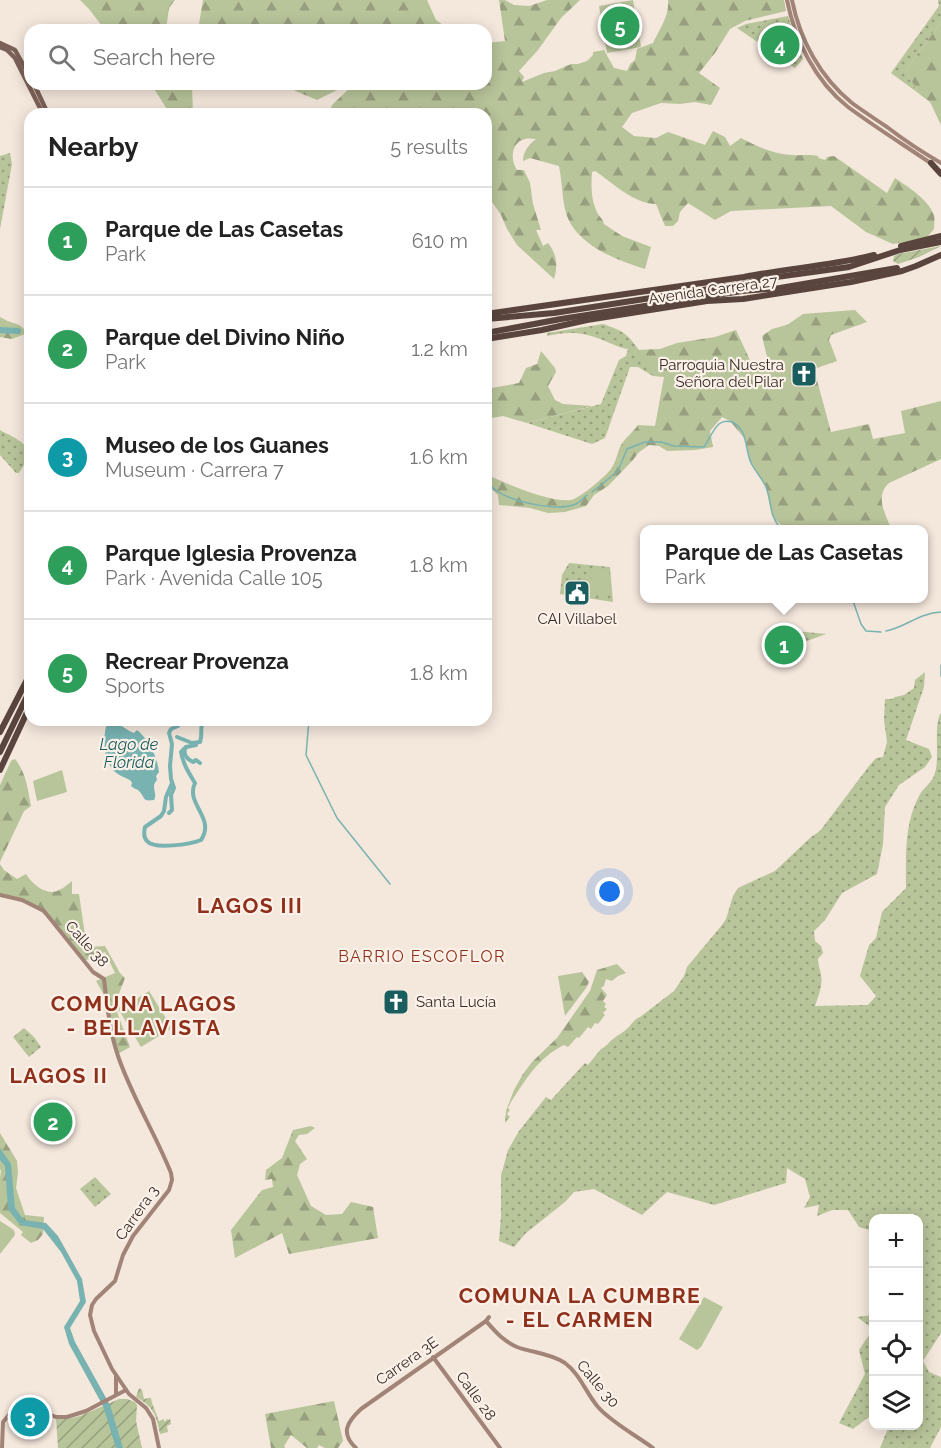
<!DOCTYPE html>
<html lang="en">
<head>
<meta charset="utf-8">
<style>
	:root { --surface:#fff; --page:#f2f2f2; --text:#222; --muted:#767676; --line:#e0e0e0; --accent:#111827 }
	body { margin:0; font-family:Raleway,sans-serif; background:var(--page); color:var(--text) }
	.controls { position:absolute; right:18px; bottom:18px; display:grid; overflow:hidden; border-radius:12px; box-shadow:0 3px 15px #0003 }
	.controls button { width:54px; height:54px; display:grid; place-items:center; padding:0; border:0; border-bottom:2px solid var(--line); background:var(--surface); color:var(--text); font:30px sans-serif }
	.you { position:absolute; left:610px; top:892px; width:21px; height:21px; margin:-15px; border:4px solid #fff; border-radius:50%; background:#1a73e8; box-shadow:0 0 0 9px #1a73e833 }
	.badge { display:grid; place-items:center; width:39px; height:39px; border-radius:50%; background:var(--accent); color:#fff; font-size:20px; font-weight:700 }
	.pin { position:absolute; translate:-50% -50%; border:3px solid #fff; box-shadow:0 2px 6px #0006 }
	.popup { position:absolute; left:640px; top:525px; width:288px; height:78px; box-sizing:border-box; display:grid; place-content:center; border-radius:12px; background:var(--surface); filter:drop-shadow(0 2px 4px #0005); font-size:20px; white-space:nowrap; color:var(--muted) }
	.popup b { font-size:22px; color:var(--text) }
	.popup::after { content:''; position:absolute; left:50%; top:100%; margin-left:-12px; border:12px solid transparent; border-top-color:var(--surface) }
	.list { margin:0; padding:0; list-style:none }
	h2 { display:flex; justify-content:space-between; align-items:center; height:78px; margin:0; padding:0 24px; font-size:26px }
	h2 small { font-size:20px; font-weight:400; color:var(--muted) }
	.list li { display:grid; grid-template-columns:39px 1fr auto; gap:18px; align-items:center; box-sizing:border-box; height:108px; padding:0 24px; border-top:2px solid var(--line) }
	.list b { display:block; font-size:22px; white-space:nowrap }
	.list p { margin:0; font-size:20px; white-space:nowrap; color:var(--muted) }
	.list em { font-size:20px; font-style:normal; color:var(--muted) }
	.icon { flex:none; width:33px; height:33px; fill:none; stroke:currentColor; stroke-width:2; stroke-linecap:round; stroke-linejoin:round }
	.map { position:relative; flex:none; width:941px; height:1448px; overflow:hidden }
	.search { position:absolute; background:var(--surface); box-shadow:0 3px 15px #0003; left:24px; top:24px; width:468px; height:66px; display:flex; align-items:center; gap:15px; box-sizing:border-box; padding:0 21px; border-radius:18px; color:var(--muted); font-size:22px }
	.panel { position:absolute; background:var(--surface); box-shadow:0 3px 15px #0003; left:24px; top:108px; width:468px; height:618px; border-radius:18px }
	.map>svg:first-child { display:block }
	.grass { fill:url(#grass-dots) }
	.forest { fill:url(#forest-firs) }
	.garden { fill:url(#garden-furrows) }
	.pitch { fill:#b8c49a }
	.water { fill:#78b3b2 }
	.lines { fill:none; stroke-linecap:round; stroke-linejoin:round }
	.stream { stroke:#78b3b2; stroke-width:1.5 }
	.canal { stroke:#78b3b2; stroke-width:4 }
	.river { stroke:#78b3b2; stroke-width:6 }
	.secondary { stroke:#a18477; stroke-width:4 }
	.primary { stroke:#7c6258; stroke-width:4.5 }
	.highway { stroke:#5a453e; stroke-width:6 }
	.labels { text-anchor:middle; stroke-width:4.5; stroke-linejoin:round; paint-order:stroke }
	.street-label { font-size:15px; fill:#392c28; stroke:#fbf1e8 }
	.poi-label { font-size:15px; fill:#392c28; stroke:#fbf1e8; text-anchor:end }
	.water-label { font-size:16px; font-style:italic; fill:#1a5d5e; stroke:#fbf1e8 }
	.neighbourhood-label { font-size:16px; letter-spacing:1.5px; fill:#8e301a; stroke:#fbf1e8 }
	.district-label { font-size:21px; font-weight:bold; letter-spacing:1.5px; fill:#8e301a; stroke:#fbf1e8 }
</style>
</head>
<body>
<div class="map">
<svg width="941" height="1448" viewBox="0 0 941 1448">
	<defs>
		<pattern id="grass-dots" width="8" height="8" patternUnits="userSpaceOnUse" patternTransform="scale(1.5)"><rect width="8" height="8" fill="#b8c49a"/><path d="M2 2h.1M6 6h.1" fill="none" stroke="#979f7e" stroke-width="1.8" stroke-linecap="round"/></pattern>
		<pattern id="forest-firs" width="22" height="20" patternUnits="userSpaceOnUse" patternTransform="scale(1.5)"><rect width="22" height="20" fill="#b8c49a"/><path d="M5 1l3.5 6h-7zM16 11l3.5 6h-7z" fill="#979f7e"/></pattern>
		<pattern id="garden-furrows" width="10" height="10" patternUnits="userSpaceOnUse" patternTransform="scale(1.5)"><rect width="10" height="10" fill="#b8c49a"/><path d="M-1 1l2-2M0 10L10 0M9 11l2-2" fill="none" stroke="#979f7e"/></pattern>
	</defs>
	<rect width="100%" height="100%" fill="#f4e7dc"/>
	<g class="grass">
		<polygon points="938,0 941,0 941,22 906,70 918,93 891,73 939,6"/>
		<polygon points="788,16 799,50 803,59 795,68 737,28 746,24"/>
		<polygon points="10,153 12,164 0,229 0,156"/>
		<path d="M603,324C623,331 627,333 639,350H637L664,377L653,376L638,367H630L605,438L592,444L527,423L601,404L619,360L626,356L628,349C619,348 613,344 605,341C584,332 569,331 547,336V333Z"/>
		<path d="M0,430C8,435 31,443 28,455C27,461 22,468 19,473H16L0,455Z"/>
		<polygon points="569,563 610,567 613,602 560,594 562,575"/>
		<polygon points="775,629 826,634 799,644 772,661 772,647"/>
		<path d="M925,672L924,687L906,740L929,749L932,757L925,767L899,785L885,807L883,844L877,874L842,893L825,920L814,931L815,941L821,946L823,953L818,959C818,965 820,969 821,975C823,985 818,997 815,1006L868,1005L876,996L860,976L869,945L876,938L882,912L906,888C906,857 904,824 919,796C923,788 933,782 935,773C940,757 933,724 941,713V1333L923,1361L929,1372L941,1377V1427L930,1448H880L889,1426H918V1218H874L873,1231L859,1227L848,1210H832L817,1216L819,1205L804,1208L810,1197L805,1179L787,1168L786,1183L714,1205L667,1192L642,1215L594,1189L574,1192L565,1202L526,1233L514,1247L499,1241L501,1216V1176L508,1150L519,1131L546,1097L551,1100L585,1063L588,1065L601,1049C606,1047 608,1043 613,1039C618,1035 624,1032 629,1027C633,1022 635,1019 640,1017L674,991L684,976L687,967L722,925L726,919L733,896L738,888L775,871L811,837L820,831L869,766L876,758L883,757L887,742L884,720L885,699H892L895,697L904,695L914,688L915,680Z"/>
		<polygon points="24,1028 34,1037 41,1047 29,1057 13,1037"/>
		<polygon points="57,1110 67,1125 53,1138 38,1119 47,1113 50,1115"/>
		<polygon points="95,1177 111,1194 95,1207 80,1189"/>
		<polygon points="873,1315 873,1414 853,1429 839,1423 865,1374 859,1350 873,1329 857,1317"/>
	</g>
	<g class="forest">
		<polygon points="80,0 175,0 169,8 166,30 105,30 89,9"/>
		<polygon points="203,0 427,0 436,20 450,30 204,30 199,24"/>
		<path d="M499,0H505L514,5L529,6L547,0H580L561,18L538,50L519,71L524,77L522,82L544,73L555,71L571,64H578L587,61L593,55V52L604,50L614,68L627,71L630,64L635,60L637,49L653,43C659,30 670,15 668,0H784L786,11L745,21L730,29L715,53L699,73L720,88L711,105L695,102L680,104L661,103L632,113L622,127L634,136L656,138L668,132L705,145L713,131L725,137L730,146L741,138C755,146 776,155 793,155C801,156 809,154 818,156L819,158L825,160L827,157L834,156L887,193L895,178C908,187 928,199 934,215C935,219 934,225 934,229L928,236L921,239L893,244L866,232L831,206L731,211L715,220L688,203L680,212L678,221L673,226H665L656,204C634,204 613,183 595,171L592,172C591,185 591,200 597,212C599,217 603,218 604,224L622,236L651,247L645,269C616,260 576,245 566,213C562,198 562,181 559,166L530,158L523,161C523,152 529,144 536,139C534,139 527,138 525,139C511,142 510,160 517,170H524L530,183L533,204L541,230H536L543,246L548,243C557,254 558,266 554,279L517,245L507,229L501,215L486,193V114H327L333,104L354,84H486V43L505,41Z"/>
		<polygon points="941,22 941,125 930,102 918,93 906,70"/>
		<polygon points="151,84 192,84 193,114 170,114"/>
		<polygon points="279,84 349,84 317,100"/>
		<path d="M855,310L867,322L831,335L829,340L837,361L814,369L831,432L869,424L873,439L905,433L901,411L941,401V459L889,483C874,497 886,514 891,529H785L772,516L766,487L750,461L745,439L730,421L722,417L710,431L713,447L695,450L667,451L659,446L649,445L638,453L633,460L608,486L594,495L586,506L565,512L548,513L530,508L499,505L498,495L486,484V474C504,483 551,503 571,500C580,498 605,477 611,469C616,462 617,454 620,447C624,439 633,432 638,425L655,426L664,377L636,350L660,349L677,343L715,337L736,330L755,371L769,365L762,336L772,329L787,325L803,314Z"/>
		<path d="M0,317C13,325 18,321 28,333L12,339L0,337Z"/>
		<polygon points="541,351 555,368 556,372 548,386 555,400 563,404 592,406 527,423 503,416 486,419 486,389 519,383 526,368 537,364"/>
		<path d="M15,759C26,772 28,790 31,806L24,811L0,862V785L11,761Z"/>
		<path d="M0,864L4,870L17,879L26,874C32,884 47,897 59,890C64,888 68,884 72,881V894H79L86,942L90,947L105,946L120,973L125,978L117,999L122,1007L117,1012L130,1047L116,1055L111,1040L103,993L96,981L115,973L105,952L84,961C66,941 45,907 19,898C13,897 6,896 0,895Z"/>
		<path d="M617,964L626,973L618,976L612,981L606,979L604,986L601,988L607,995L603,1001L606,1004L604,1007L607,1009L603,1013L605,1015L598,1024L595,1023L591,1029L588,1027L579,1038L577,1037L568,1047L564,1045C538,1058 526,1079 511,1102L508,1108L510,1110L507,1114L510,1117L505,1123L506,1111L514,1090L523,1074L532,1062L557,1038L590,991L597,970Z"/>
		<polygon points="582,972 589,982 586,988 565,1016 558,976"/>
		<polygon points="311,1126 315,1128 307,1134 299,1135 295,1141 307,1159 300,1164 297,1175 311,1206 326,1215 342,1214 351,1202 373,1207 378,1238 289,1254 282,1233 235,1258 231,1230 262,1190 273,1187 272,1179 265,1180 266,1170 282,1158 293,1130"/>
		<polygon points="0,1133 17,1161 18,1173 16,1188 25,1215 44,1217 43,1234 38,1240 31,1243 21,1235 23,1232 0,1213 0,1178 1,1171 0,1169"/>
		<polygon points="334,1401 343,1441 338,1448 325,1448 319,1445 317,1448 307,1448 291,1435 284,1446 285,1448 271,1448 265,1414"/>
	</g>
	<g class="garden">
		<polygon points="941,246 919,257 898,264 893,261 894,256 898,254"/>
		<path d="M139,1388L142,1390L144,1399L149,1398H151L152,1403L159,1421L164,1419V1421H166V1419L169,1420L170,1418L171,1424L167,1426L168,1432L160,1434C156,1415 154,1407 136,1397Z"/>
		<polygon points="119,1399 127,1399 135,1402 137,1405 136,1421 142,1448 58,1448 56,1418 67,1419 80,1416"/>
	</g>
	<g class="pitch">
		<polygon points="633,0 641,47 607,53 599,6"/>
		<polygon points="779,380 784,380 787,383 798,406 796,411 791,412 789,410 776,386 776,384"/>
		<polygon points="609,569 611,592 582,594 581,579 594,578 594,570"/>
		<polygon points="62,770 67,792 37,801 33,781"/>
		<polygon points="149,991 172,1028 141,1047 119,1010"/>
		<polygon points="0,1221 14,1230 15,1235 0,1254"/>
		<polygon points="704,1297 723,1307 701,1347 697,1350 679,1339"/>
	</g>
	<g class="water">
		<path d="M108,720H112L114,724C122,724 127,731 134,733L137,730C149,740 157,756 159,772L156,776L157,780C150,787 158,793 154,800C141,802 146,797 138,790C136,789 133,788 131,786L132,783L131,781C127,778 122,777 118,774C102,764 102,736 108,720Z"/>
		<polygon points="0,1148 11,1164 15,1208 24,1220 46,1223 58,1236 82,1279 86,1302 70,1328 75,1342 110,1405 123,1448 116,1448 103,1406 69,1344 64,1327 80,1301 77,1281 61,1252 43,1229 20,1225 8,1209 5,1166 0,1160"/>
	</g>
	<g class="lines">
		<g class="stream">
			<path d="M486,482C490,485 493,489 497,491C513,502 557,512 576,504C580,502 584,498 587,495"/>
			<path d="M592,492L618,471L627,449L645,442H661L674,446L704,447C708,441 714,428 719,424C723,421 728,421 732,422C748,429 745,450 751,463C755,471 762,478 766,487C772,502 769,517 782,530"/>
			<polyline points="852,598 861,624 866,631 881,632"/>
			<path d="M886,631C906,627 919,613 941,612"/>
			<polyline points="941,665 941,676"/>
			<polyline points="309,720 306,755 337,818 390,884"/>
		</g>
		<g class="canal">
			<path d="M177,737L192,743L200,742C203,734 199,727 204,720"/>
			<path d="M196,745L186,747C182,754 187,759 193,762L196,760L200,763"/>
			<path d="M172,783L166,797L164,811L161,816L145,827C144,831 143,837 147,841C154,850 191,844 201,840C216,818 185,804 195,783C189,773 183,764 181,752L186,747"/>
			<polyline points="169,813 172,810 171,795 174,788 171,779 170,766 172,744 169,733 171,729 178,726 180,720"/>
		</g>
		<polyline class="river" points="0,330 18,331"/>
		<g class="secondary">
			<path d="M787,0C795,40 815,81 848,107C875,127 904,145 932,164"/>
			<path d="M792,0C800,40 820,77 852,103C863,111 875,119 887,127C904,140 922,152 941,163"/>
			<path d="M0,895L22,900L44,911L93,972L104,979C107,1005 110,1032 118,1056C132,1097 155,1133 171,1173L172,1180L169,1190L133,1236L123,1255L115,1281L96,1299L92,1305L90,1315L94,1331L112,1369L129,1394L146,1408L153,1419L159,1448"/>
			<path d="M486,1321C495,1331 503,1341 517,1347C533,1353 550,1353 565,1363C580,1374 586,1393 598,1407C611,1422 637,1436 653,1448"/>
			<polyline points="433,1357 500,1448"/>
			<polyline points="116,1376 116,1394"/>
			<polyline points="2,1448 3,1422 13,1410 24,1407 33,1407 43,1412 56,1417 67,1417 86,1411 126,1390"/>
			<path d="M356,1448C340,1433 347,1422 361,1409L486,1321L489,1317"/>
		</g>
		<g class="primary">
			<polyline points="0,43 15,50 30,77"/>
			<polyline points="0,47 7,50 15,58 43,114"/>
			<polyline points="34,84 48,114"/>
		</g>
		<g class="highway">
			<polyline points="931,163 941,174"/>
			<polyline points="901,246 941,236"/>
			<path d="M486,314L744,277C787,268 831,266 874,255"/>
			<polyline points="486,319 554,313 748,283 762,279 849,267 900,250 941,242"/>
			<polyline points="486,333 561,319 742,291 780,288 897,268"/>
			<polyline points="486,339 542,330 587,320 707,301 743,299 851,282 902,271 916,266 941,255"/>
			<polyline points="0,732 30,674"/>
			<polyline points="0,752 30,690"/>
			<polyline points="0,770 30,706"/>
		</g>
	</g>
	<defs>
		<g id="church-square" transform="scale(1.35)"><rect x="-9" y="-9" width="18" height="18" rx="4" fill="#1a5d5e" stroke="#fbf1e8"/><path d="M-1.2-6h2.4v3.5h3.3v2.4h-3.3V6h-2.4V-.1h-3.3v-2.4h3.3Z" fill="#fff"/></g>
		<g id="civic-square" transform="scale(1.35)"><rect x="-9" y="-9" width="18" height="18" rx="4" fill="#1a5d5e" stroke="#fbf1e8"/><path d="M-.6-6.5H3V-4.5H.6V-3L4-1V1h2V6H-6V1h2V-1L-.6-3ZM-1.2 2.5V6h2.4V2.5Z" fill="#fff"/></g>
	</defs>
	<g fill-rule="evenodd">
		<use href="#church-square" x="804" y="374"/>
		<use href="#civic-square" x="577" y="593"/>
		<use href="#church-square" x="396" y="1002"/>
	</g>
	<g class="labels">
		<g class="street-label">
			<text transform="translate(713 290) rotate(-8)" y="5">Avenida Carrera 27</text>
			<text transform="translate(87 944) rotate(48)" y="5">Calle 38</text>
			<text transform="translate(137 1213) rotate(-55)" y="5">Carrera 3</text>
			<text transform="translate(407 1361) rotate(-35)" y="5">Carrera 3E</text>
			<text transform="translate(598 1384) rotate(50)" y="5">Calle 30</text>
			<text transform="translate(476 1396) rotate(54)" y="5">Calle 28</text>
		</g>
		<g class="poi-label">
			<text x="784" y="370">Parroquia Nuestra<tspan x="784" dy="17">Señora del Pilar</tspan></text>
			<text x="577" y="624" text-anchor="middle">CAI Villabel</text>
			<text x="416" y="1007" text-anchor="start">Santa Lucía</text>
		</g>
		<g class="water-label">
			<text x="129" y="750">Lago de<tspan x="129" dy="18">Florida</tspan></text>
		</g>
		<g class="neighbourhood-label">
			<text x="422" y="962">BARRIO ESCOFLOR</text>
		</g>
		<g class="district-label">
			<text x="250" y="913">LAGOS III</text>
			<text x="144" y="1011">COMUNA LAGOS<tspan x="144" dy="24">- BELLAVISTA</tspan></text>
			<text x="59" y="1083">LAGOS II</text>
			<text x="580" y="1303">COMUNA LA CUMBRE<tspan x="580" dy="24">- EL CARMEN</tspan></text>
		</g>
	</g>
</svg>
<div class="controls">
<button>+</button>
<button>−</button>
<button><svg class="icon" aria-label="locate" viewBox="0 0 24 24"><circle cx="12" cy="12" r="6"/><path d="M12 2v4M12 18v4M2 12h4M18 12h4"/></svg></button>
<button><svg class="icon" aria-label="layers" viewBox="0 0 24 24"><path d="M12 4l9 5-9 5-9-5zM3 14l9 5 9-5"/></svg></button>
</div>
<div class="you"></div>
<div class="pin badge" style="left:784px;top:645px;background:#2e9e5b">1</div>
<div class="popup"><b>Parque de Las Casetas</b>Park</div>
<div class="pin badge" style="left:53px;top:1122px;background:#2e9e5b">2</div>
<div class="pin badge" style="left:30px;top:1417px;background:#0f9aa8">3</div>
<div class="pin badge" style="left:780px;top:45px;background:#2e9e5b">4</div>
<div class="pin badge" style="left:620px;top:26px;background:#2e9e5b">5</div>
<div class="search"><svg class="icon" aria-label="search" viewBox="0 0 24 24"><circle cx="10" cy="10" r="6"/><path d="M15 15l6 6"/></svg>Search here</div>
<section class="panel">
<h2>Nearby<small>5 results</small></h2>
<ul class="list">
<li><span class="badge" style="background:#2e9e5b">1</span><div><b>Parque de Las Casetas</b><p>Park</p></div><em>610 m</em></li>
<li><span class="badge" style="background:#2e9e5b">2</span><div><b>Parque del Divino Niño</b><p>Park</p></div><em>1.2 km</em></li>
<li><span class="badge" style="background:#0f9aa8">3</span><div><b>Museo de los Guanes</b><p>Museum · Carrera 7</p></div><em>1.6 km</em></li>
<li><span class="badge" style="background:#2e9e5b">4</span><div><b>Parque Iglesia Provenza</b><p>Park · Avenida Calle 105</p></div><em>1.8 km</em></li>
<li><span class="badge" style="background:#2e9e5b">5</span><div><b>Recrear Provenza</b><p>Sports</p></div><em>1.8 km</em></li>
</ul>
</section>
</div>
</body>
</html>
